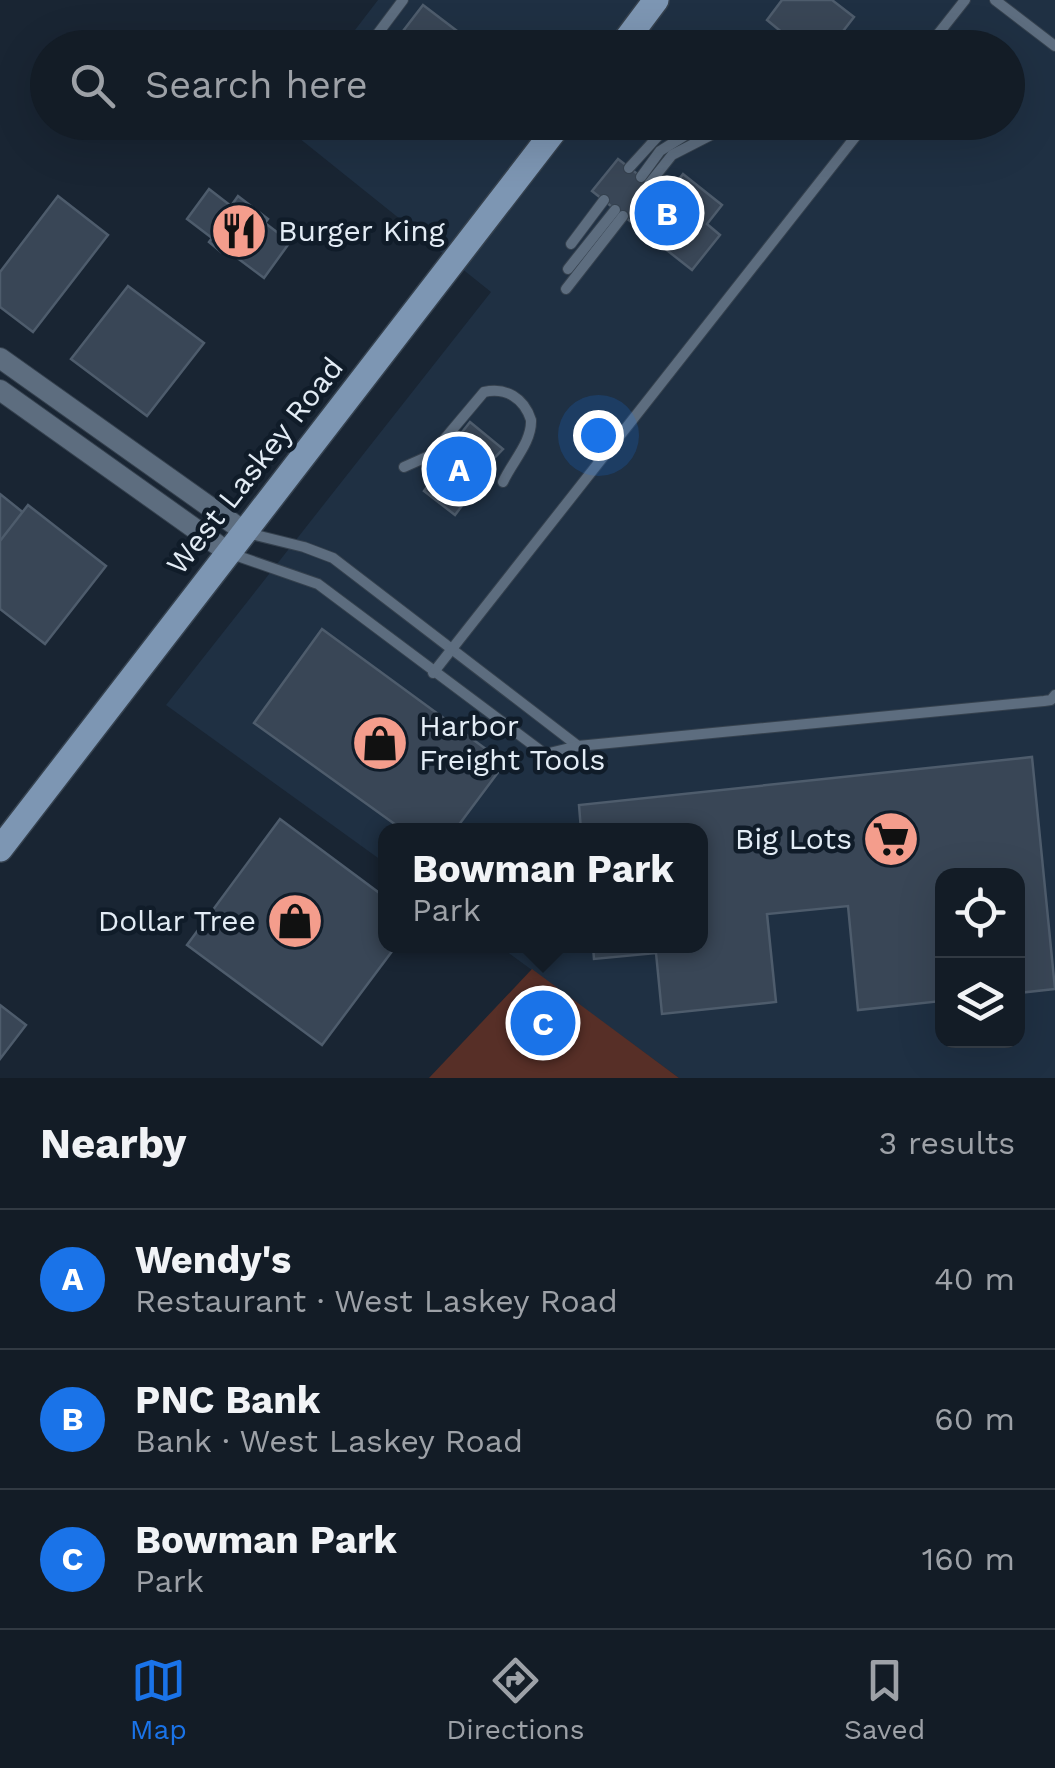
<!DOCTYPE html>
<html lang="en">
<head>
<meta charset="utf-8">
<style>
	:root { --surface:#131c26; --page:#1c252e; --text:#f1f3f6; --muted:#9da1a7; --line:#323a43; --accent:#1a73e8 }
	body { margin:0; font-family:"Work Sans",sans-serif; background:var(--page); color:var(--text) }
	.controls { position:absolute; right:30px; bottom:30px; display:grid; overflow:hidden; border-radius:20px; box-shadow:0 10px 40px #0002 }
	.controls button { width:90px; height:90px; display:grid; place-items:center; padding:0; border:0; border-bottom:2px solid var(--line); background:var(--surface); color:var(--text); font:50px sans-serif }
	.you { position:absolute; left:598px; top:435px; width:35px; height:35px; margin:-25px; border:8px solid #fff; border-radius:50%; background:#1a73e8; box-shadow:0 0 0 15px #1a73e833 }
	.badge { display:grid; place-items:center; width:65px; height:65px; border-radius:50%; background:var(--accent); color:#fff; font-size:32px; font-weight:700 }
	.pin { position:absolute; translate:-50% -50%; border:5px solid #fff; box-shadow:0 2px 10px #0006 }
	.popup { position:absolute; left:378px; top:823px; width:330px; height:130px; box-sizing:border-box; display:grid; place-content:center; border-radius:20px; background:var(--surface); filter:drop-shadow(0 2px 8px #0005); font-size:32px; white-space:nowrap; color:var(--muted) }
	.popup b { font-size:38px; color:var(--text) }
	.popup::after { content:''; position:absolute; left:50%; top:100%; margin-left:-20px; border:20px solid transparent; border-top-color:var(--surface) }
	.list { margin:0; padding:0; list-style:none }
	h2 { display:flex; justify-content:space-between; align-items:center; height:130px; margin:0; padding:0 40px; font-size:42px }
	h2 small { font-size:32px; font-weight:400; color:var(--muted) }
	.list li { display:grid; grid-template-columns:65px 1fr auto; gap:30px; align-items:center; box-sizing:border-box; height:140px; padding:0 40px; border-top:2px solid var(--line) }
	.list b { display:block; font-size:38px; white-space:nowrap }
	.list p { margin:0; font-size:32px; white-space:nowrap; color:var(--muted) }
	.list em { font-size:32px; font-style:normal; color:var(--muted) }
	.icon { flex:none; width:55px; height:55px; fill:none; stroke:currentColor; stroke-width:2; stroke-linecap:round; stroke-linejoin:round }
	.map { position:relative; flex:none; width:1055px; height:1078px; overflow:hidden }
	.search { position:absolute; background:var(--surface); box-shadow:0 10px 40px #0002; left:30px; right:30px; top:30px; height:110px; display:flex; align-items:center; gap:25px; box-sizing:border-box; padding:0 35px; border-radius:55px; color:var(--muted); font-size:38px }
	.sheet { height:550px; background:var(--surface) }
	nav { display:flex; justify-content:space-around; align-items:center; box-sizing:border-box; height:140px; border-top:2px solid var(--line); background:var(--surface); font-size:28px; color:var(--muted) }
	nav a { display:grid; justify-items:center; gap:5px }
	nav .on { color:var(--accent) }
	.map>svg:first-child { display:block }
	.built { fill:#1f3043; fill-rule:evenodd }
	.green { fill:#572f27 }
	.building { fill:#394656; stroke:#4e5c6c; stroke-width:2.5 }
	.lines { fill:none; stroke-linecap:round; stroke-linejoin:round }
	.lane-casing { stroke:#35414e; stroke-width:12 }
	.street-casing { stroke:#35414e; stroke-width:22 }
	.secondary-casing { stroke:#35414e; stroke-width:28 }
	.lane { stroke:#5d6d7f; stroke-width:10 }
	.street { stroke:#5d6d7f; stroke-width:20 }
	.secondary { stroke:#7d96b3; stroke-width:25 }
	.labels { text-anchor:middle; stroke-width:9; stroke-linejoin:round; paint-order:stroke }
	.poi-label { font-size:30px; fill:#e3ecf5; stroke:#101c29; text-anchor:start }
	.street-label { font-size:30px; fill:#e3ecf5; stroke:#101c29 }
</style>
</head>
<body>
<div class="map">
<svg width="1055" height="1078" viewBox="0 0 1055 1078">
	<rect width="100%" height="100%" fill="#192533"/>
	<path class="built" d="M378,0H1055V1078H679L499,946H700V830H386L385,863L166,705L491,292L284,126L286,123L1008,122V48L342,47ZM942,876H1018V1040H942Z"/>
	<polygon class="green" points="532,969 679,1078 429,1078"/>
	<g class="building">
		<polygon points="782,0 832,0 854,17 830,48 801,48 767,20"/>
		<polygon points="423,5 465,37 456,48 390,48"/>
		<polygon points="618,159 666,196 683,174 722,205 707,224 720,235 692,270 592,191"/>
		<polygon points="209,189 231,206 238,196 268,219 265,223 290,242 264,278 224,248 221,252 209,242 212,238 187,219"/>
		<polygon points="58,196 108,235 33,332 0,307 0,272"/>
		<polygon points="128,286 204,343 147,416 71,359"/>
		<polygon points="470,422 503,449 475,478 480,482 455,515 424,491 439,471 434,468"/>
		<polygon points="0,494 25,514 0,545"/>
		<polygon points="28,505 106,566 45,644 0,609 0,541"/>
		<polygon points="322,629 505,763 455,830 403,830 254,723"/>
		<polygon points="1032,757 1055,989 1018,993 1018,876 942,876 942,1001 858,1010 848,906 767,914 776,1002 662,1014 656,953 594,959 593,946 700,946 700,830 581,830 579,805"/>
		<polygon points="280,819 386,898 386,946 396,946 322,1045 187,945"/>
		<polygon points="0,1005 26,1025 0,1059"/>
	</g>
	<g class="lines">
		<g class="lane-casing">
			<g id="lane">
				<polyline points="995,0 1055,46"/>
				<polyline points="367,48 403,0"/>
				<polyline points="927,48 965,0"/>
				<polyline points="629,168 671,122"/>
				<polyline points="641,177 660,151 700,126"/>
				<polyline points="649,184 672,155 711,135"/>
				<polyline points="571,244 604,200"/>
				<polyline points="568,269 615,210"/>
				<polyline points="566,289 623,216"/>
				<path d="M404,467L431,455L484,392C506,387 524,398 531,420C532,442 512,462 503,482"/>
				<polyline points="247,533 304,547 333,558 578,746"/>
				<polyline points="229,553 318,584 545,754 578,746 1044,701 1051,700 1055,695"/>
				<polyline points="433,673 867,122"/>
			</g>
		</g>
		<g class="street-casing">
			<g id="street">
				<polyline points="0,358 245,532"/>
				<polyline points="0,390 229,553"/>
			</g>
		</g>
		<g class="secondary-casing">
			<g id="secondary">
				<polyline points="620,48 656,0"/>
				<polyline points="0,849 561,122"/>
			</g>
		</g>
		<use href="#lane" class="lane"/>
		<use href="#street" class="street"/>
		<use href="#secondary" class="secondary"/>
	</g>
	<defs>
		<g id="restaurant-disc" transform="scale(2.875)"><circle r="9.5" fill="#f49d8c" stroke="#101c29"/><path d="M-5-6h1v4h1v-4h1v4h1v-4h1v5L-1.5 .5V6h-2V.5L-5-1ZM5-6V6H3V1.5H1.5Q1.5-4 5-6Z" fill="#111"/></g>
		<g id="shop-disc" transform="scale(2.875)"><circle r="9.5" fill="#f49d8c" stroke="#101c29"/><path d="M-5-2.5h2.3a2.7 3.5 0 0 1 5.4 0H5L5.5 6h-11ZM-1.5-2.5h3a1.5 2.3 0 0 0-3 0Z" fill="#111"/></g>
		<g id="supermarket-disc" transform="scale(2.875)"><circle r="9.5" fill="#f49d8c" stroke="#101c29"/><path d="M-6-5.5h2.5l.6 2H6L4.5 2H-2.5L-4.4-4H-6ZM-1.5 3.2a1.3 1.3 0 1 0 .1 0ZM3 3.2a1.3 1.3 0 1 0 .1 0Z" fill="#111"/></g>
	</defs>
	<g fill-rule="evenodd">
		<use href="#restaurant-disc" x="239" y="231"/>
		<use href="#shop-disc" x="380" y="743"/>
		<use href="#supermarket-disc" x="891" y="839"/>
		<use href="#shop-disc" x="295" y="921"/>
	</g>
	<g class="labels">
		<g class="poi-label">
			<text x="278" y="241">Burger King</text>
			<text x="419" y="736">Harbor<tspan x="419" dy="34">Freight Tools</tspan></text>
			<text x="852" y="849" text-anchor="end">Big Lots</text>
			<text x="256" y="931" text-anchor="end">Dollar Tree</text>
		</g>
		<g class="street-label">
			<text transform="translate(255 466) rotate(-52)" y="10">West Laskey Road</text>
		</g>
	</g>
</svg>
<div class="controls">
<button><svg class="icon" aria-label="locate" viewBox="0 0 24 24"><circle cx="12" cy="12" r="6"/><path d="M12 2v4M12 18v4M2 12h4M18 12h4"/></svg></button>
<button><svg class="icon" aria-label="layers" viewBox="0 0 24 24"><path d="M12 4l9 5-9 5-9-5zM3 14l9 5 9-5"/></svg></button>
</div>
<div class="you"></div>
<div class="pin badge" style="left:459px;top:469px">A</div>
<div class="pin badge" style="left:667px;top:213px">B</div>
<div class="pin badge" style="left:543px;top:1023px">C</div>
<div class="popup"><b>Bowman Park</b>Park</div>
<div class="search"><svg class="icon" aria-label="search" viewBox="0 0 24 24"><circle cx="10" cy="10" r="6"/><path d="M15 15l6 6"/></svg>Search here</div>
</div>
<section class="sheet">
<h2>Nearby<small>3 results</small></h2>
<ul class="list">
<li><span class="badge">A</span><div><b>Wendy's</b><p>Restaurant · West Laskey Road</p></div><em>40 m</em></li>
<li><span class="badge">B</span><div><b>PNC Bank</b><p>Bank · West Laskey Road</p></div><em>60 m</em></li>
<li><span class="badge">C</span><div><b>Bowman Park</b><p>Park</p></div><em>160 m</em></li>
</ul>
</section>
<nav>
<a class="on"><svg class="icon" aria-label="map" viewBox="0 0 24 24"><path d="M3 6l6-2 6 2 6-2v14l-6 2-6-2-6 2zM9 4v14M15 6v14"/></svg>Map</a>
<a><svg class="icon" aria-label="directions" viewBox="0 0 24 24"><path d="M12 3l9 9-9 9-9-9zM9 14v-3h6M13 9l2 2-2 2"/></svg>Directions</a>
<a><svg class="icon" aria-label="saved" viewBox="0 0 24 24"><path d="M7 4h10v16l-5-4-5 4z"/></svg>Saved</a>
</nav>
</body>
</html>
